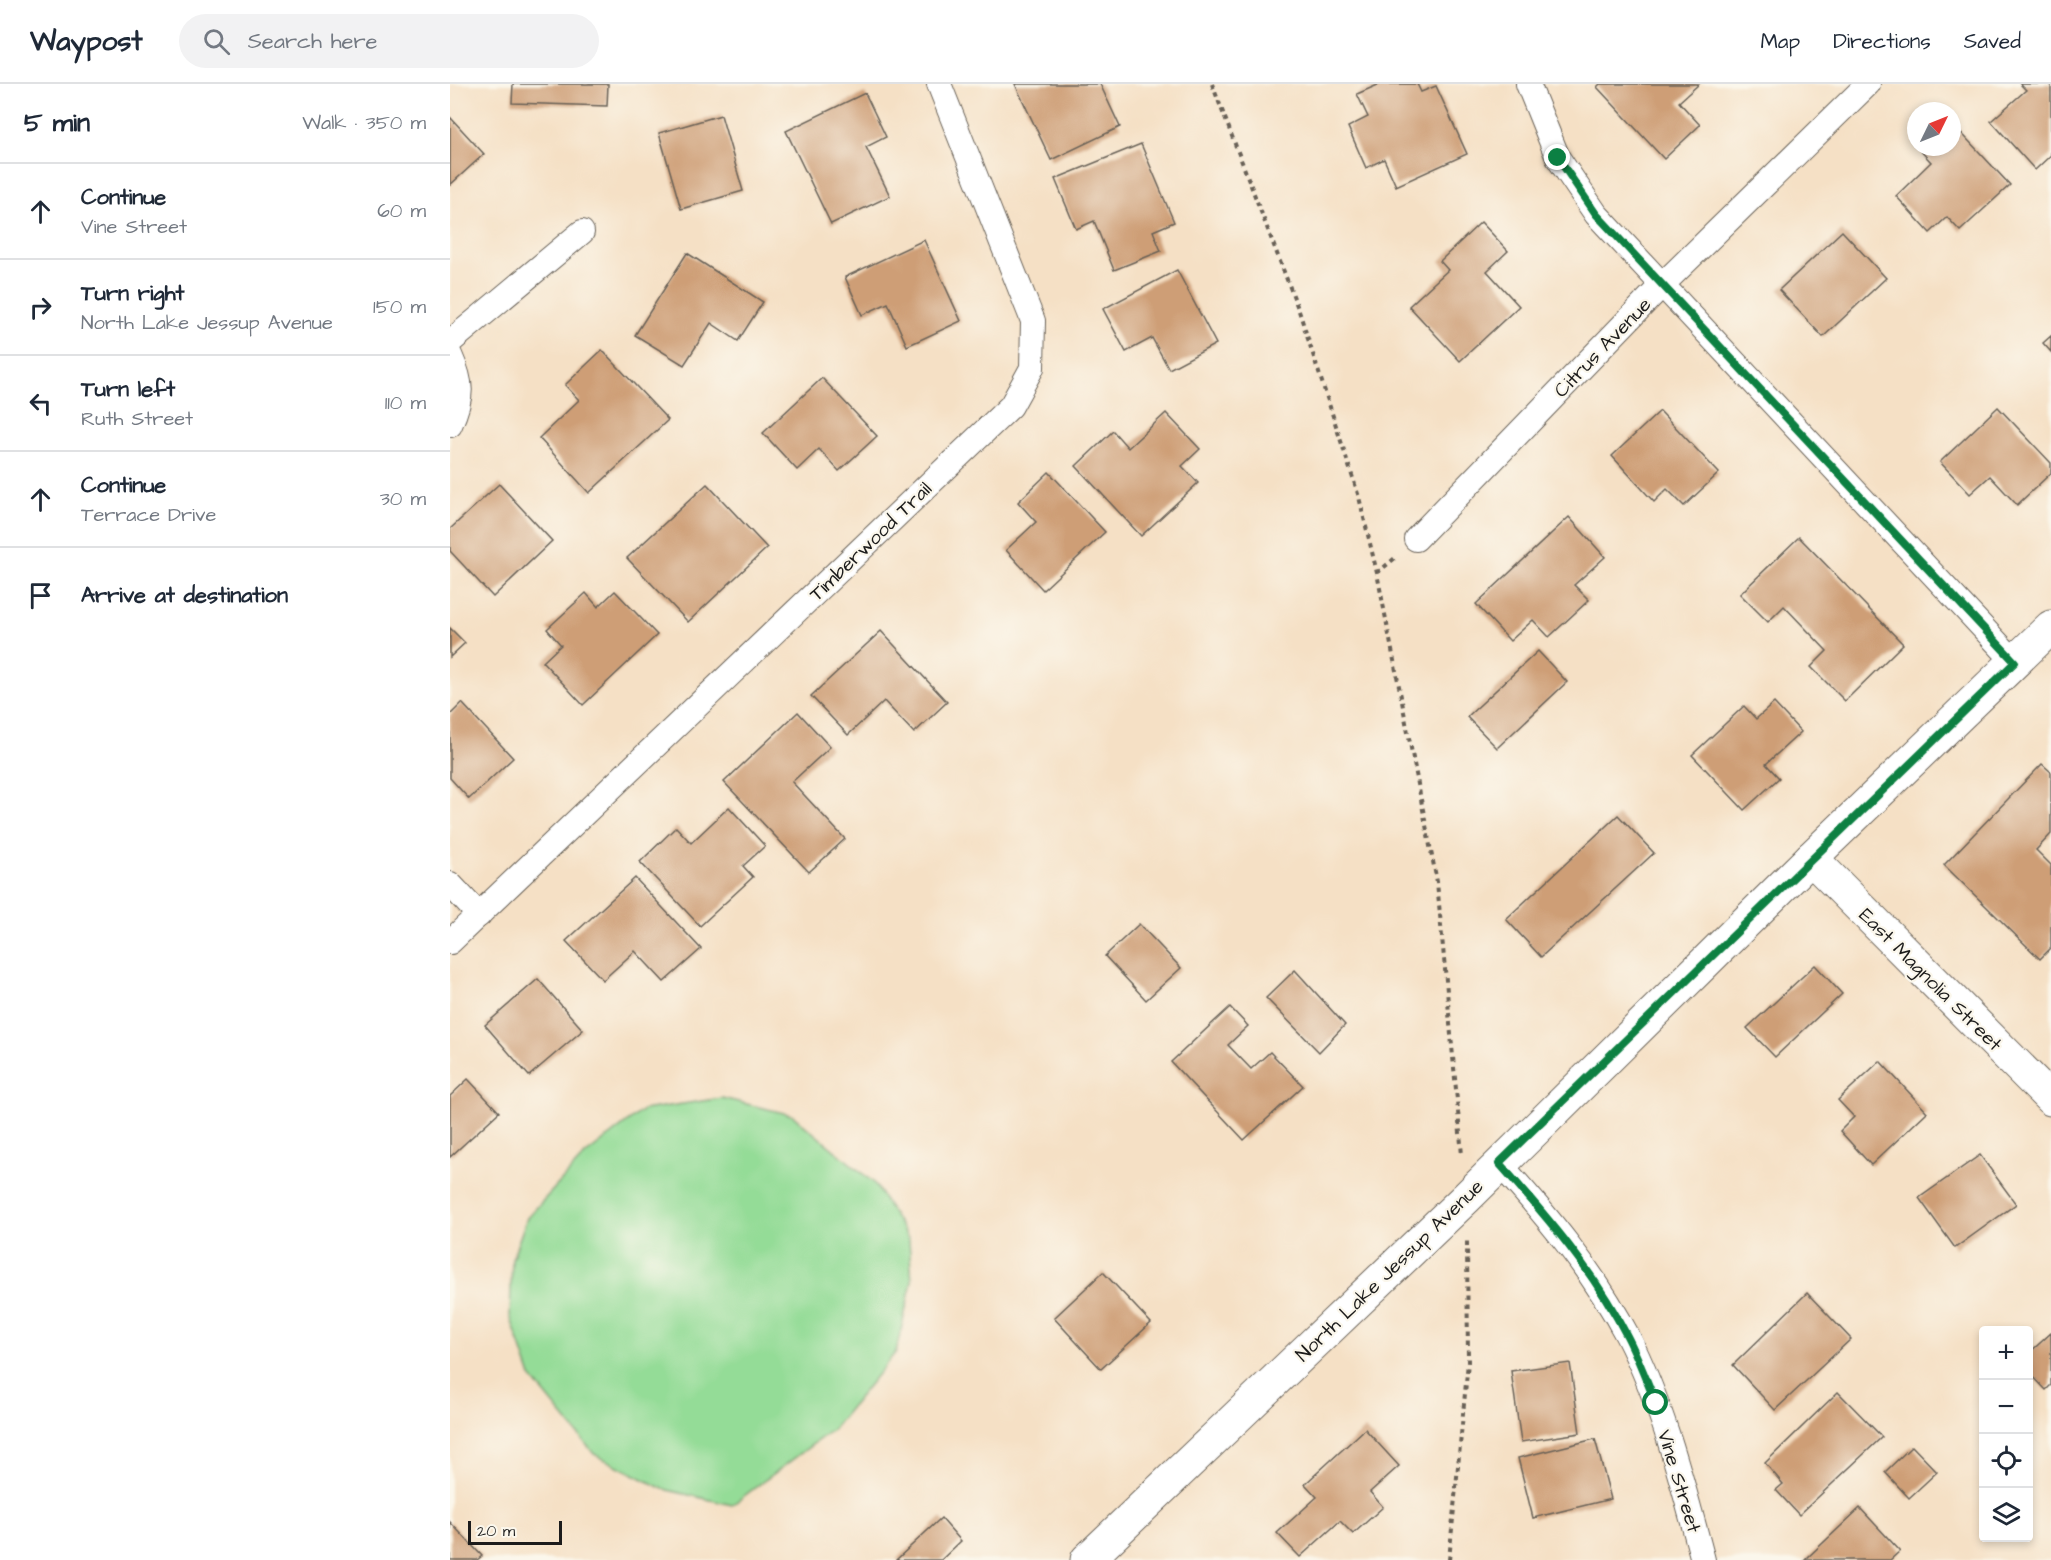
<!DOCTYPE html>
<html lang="en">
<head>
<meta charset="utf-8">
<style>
	:root { --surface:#fff; --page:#f2f2f3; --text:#1f2937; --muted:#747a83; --line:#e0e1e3 }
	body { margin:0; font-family:"Architects Daughter",sans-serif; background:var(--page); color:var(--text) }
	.controls { position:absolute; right:18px; bottom:18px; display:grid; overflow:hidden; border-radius:6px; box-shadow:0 3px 9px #0003 }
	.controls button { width:54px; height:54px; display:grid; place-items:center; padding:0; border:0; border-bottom:2px solid var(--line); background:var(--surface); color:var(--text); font:30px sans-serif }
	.compass { position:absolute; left:1457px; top:18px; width:54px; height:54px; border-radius:50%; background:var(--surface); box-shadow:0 3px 9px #0003; rotate:47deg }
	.scale { position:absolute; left:18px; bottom:15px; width:94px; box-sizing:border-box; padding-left:6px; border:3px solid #1c1c1c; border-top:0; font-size:16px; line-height:21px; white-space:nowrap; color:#1c1c1c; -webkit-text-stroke:4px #fbf7ec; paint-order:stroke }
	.stop { position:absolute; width:18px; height:18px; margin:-14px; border:4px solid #0b8043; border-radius:50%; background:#fff }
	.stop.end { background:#0b8043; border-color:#fff; box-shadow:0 2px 6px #0008 }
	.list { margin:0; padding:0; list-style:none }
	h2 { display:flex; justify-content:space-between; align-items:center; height:78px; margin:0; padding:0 24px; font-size:26px }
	h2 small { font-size:20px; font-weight:400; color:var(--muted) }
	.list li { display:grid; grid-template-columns:39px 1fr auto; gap:18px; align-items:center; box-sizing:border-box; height:96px; padding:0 24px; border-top:2px solid var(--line) }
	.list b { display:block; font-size:22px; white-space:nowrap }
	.list p { margin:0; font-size:20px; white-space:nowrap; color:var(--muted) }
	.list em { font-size:20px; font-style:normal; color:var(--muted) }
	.icon { flex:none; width:33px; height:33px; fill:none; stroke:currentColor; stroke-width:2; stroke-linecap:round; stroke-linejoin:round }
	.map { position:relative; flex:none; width:1601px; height:1476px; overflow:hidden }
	header { display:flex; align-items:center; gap:36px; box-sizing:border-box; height:84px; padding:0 30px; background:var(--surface); border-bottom:2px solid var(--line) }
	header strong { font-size:28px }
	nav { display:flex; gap:33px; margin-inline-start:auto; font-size:21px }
	.search { width:420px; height:54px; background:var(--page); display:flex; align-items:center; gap:15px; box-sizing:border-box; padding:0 21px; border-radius:33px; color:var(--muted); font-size:22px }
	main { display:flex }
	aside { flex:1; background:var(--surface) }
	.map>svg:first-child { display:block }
	.green { fill:#94dc97; stroke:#587c5a; stroke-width:1.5 }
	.building { fill:#ce9e76 }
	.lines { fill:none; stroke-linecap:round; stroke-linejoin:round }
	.street-casing { stroke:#686157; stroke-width:26 }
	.secondary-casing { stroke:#686157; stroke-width:35 }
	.path { stroke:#686157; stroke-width:4; stroke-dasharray:4.5 4.5; stroke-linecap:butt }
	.street { stroke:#fff; stroke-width:24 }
	.secondary { stroke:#fff; stroke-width:33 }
	.route { stroke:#0b8043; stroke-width:8 }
	.labels { text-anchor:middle; stroke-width:4.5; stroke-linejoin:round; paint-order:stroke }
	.street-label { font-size:20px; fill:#1c1c1c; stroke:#fbf7ec }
</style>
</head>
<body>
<header>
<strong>Waypost</strong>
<div class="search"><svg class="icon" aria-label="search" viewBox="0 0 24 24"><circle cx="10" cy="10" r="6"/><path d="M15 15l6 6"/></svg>Search here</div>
<nav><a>Map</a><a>Directions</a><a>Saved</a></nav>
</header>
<main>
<aside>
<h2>5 min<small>Walk · 350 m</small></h2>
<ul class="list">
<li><svg class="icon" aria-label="ahead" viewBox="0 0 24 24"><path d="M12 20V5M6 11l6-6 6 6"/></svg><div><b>Continue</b><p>Vine Street</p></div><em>60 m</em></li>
<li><svg class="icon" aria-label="right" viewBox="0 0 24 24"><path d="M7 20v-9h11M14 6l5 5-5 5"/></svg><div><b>Turn right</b><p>North Lake Jessup Avenue</p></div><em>150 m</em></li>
<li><svg class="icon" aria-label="left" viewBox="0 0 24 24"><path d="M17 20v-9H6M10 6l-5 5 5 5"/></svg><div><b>Turn left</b><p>Ruth Street</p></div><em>110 m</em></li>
<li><svg class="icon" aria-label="ahead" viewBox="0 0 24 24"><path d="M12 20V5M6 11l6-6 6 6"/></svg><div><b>Continue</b><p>Terrace Drive</p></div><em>30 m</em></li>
<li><svg class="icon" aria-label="arrive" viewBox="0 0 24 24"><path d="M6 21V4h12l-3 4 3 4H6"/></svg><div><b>Arrive at destination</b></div></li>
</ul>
</aside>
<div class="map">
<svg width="1601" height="1476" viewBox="0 0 1601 1476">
	<rect width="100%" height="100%" fill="#fbf7ec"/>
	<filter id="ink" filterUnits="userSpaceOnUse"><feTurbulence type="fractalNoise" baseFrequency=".0167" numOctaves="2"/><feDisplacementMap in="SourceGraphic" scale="12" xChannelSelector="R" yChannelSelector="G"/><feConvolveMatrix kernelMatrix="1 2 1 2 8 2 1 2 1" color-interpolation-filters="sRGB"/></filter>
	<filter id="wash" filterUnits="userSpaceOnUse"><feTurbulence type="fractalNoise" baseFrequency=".008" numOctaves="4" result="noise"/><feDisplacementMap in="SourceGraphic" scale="24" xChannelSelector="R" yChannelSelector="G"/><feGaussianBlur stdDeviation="1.35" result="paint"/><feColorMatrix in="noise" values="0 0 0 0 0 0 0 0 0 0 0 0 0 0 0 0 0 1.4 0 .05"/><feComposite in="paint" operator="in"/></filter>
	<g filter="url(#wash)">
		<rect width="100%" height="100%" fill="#f5e0c5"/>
		<polygon class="green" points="272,1014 342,1031 424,1099 459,1156 462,1198 446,1268 383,1345 282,1421 213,1405 144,1370 81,1293 60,1232 62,1175 77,1134 135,1071 193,1026"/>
		<g id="blocks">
			<g class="building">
				<polygon points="63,0 158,0 157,22 62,19"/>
				<polygon points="565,0 650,0 670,43 601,76"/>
				<polygon points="930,0 967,0 971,8 986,2 1017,70 946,102 934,75 916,84 898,43 918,33 907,10"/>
				<polygon points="1150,0 1249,0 1229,18 1250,41 1214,75 1147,3"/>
				<polygon points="1570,0 1601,0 1601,71 1585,86 1541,37 1576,6"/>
				<polygon points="415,9 436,53 416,63 440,112 381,140 336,47"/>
				<polygon points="271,31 293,107 231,125 209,49"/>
				<polygon points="0,33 34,70 0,101"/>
				<polygon points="1502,39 1560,101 1510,147 1497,133 1480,149 1446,112 1481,78 1467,63 1502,63"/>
				<polygon points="691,60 724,138 703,147 711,167 664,186 644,137 626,145 605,95"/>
				<polygon points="1031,138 1058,167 1037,187 1069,222 1010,277 959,222 998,186 990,177"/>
				<polygon points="1392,147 1436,194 1373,253 1329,206"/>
				<polygon points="474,156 511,237 457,262 438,219 412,231 395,193"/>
				<polygon points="237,169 313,218 288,257 261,239 234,281 185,251"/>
				<polygon points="727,186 766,260 719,285 702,254 676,268 653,225"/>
				<polygon points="1601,252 1601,268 1593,259"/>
				<polygon points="152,266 218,336 139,409 89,354 129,316 115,301"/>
				<polygon points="372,294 427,352 389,387 369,365 347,386 313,349"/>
				<polygon points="1548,323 1601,379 1601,389 1567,421 1540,392 1520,410 1490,378"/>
				<polygon points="1210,327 1269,389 1234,422 1217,405 1204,418 1162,372"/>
				<polygon points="716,329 750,365 732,382 748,399 691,452 626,382 663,347 678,364"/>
				<polygon points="599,388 655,448 593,506 556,466 586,438 568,418"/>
				<polygon points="49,400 102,457 43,513 0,467 0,445"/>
				<polygon points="257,400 317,464 238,538 177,474"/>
				<polygon points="1119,433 1155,473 1124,501 1139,516 1099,553 1083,536 1060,557 1026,520"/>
				<polygon points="1349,453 1453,560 1395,617 1361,583 1377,567 1334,522 1318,538 1290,510"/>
				<polygon points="165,507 207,551 133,621 93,578 111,561 97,545 136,509 148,523"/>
				<polygon points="0,544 15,559 0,573"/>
				<polygon points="431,547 497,618 464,649 434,617 398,651 361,612"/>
				<polygon points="1088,567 1117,598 1047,664 1017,633"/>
				<polygon points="12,619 63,674 19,715 0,694 0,631"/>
				<polygon points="1324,619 1351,648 1316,680 1329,694 1294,726 1242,671 1294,622 1306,635"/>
				<polygon points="348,628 380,663 342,698 395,755 359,788 274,698"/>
				<polygon points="1592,680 1601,688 1601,750 1586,766 1601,781 1601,864 1590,875 1494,781"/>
				<polygon points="279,723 315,762 293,782 303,793 250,842 190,778 226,743 241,759"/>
				<polygon points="1168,731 1204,769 1091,873 1056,835"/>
				<polygon points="185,794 251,865 214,898 185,867 153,896 116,857"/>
				<polygon points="689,840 731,884 696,916 655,872"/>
				<polygon points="1365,881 1392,910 1325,973 1297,944"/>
				<polygon points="845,886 895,941 869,968 816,914"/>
				<polygon points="88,895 133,946 79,992 35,941"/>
				<polygon points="780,923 798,942 778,961 801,985 820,968 853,1002 794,1056 721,978"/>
				<polygon points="1430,977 1477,1028 1421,1081 1390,1047 1404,1033 1388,1016"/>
				<polygon points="18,995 49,1028 0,1073 0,1012"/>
				<polygon points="1530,1071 1566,1120 1505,1164 1469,1114"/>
				<polygon points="653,1188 701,1239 651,1285 604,1234"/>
				<polygon points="1357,1209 1401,1255 1325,1326 1283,1281"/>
				<polygon points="1601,1249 1601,1301 1596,1306 1578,1287 1578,1270"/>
				<polygon points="1120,1279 1130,1349 1071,1358 1061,1287"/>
				<polygon points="1388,1308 1432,1353 1349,1431 1326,1406 1333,1400 1315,1379"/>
				<polygon points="915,1345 949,1382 920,1408 933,1423 903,1450 890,1437 850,1473 827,1449 867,1413 855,1400"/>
				<polygon points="1145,1355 1161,1415 1083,1434 1068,1374"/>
				<polygon points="1462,1362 1487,1388 1459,1414 1435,1388"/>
				<polygon points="1410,1424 1450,1467 1440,1476 1355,1476"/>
				<polygon points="491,1434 511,1457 491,1476 446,1476"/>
				<polygon points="0,1438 32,1472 27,1476 0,1476"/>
			</g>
		</g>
	</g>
	<g filter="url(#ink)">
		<use href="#blocks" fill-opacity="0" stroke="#686157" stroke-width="1.5"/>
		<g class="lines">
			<g class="street-casing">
				<g id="street">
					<polyline points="1078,0 1108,74 1146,130 1565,578"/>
					<polyline points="0,258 132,148"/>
					<path d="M0,271C13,300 13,312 0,341"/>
					<polyline points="966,455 1212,201 1418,0"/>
					<polyline points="0,800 29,831"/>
					<polyline points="0,858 561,322 582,284 583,237 489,0"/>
					<path d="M1049,1079C1097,1132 1143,1187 1177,1251C1213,1321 1233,1401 1253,1476"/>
				</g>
			</g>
			<g class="secondary-casing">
				<g id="secondary">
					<polyline points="1361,774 1601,1015"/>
					<polyline points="637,1476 1016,1114 1361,774 1601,543"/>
				</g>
			</g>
			<g class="path">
				<polyline points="762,0 849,227 909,413 927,489 987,798 1012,1071"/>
				<polyline points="927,489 945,474"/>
				<polyline points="999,1476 1018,1278 1017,1157"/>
			</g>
			<use href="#street" class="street"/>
			<use href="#secondary" class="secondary"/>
		</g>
	</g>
	<g class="lines" filter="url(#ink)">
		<path class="route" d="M1108,74L1146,130L1565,578L1049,1079C1097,1133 1144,1187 1177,1252C1188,1273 1196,1296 1206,1319"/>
	</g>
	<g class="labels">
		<g class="street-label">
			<text transform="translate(1152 263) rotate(-46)" y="7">Citrus Avenue</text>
			<text transform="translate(420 457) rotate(-44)" y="7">Timberwood Trail</text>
			<text transform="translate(1481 895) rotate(45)" y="7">East Magnolia Street</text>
			<text transform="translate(939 1186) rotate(-44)" y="7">North Lake Jessup Avenue</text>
			<text transform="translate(1230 1397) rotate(73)" y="7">Vine Street</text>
		</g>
	</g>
</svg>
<div class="controls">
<button>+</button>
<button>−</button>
<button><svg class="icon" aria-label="locate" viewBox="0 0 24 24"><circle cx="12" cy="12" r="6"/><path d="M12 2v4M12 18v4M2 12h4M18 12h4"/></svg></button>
<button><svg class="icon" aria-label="layers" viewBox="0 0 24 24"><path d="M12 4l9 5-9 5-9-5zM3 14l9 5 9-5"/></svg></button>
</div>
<svg class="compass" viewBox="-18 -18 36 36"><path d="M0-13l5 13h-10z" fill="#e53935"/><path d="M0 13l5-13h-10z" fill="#747a83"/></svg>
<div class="scale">20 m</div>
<div class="stop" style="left:1206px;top:1319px"></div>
<div class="stop end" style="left:1108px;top:74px"></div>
</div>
</main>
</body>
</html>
